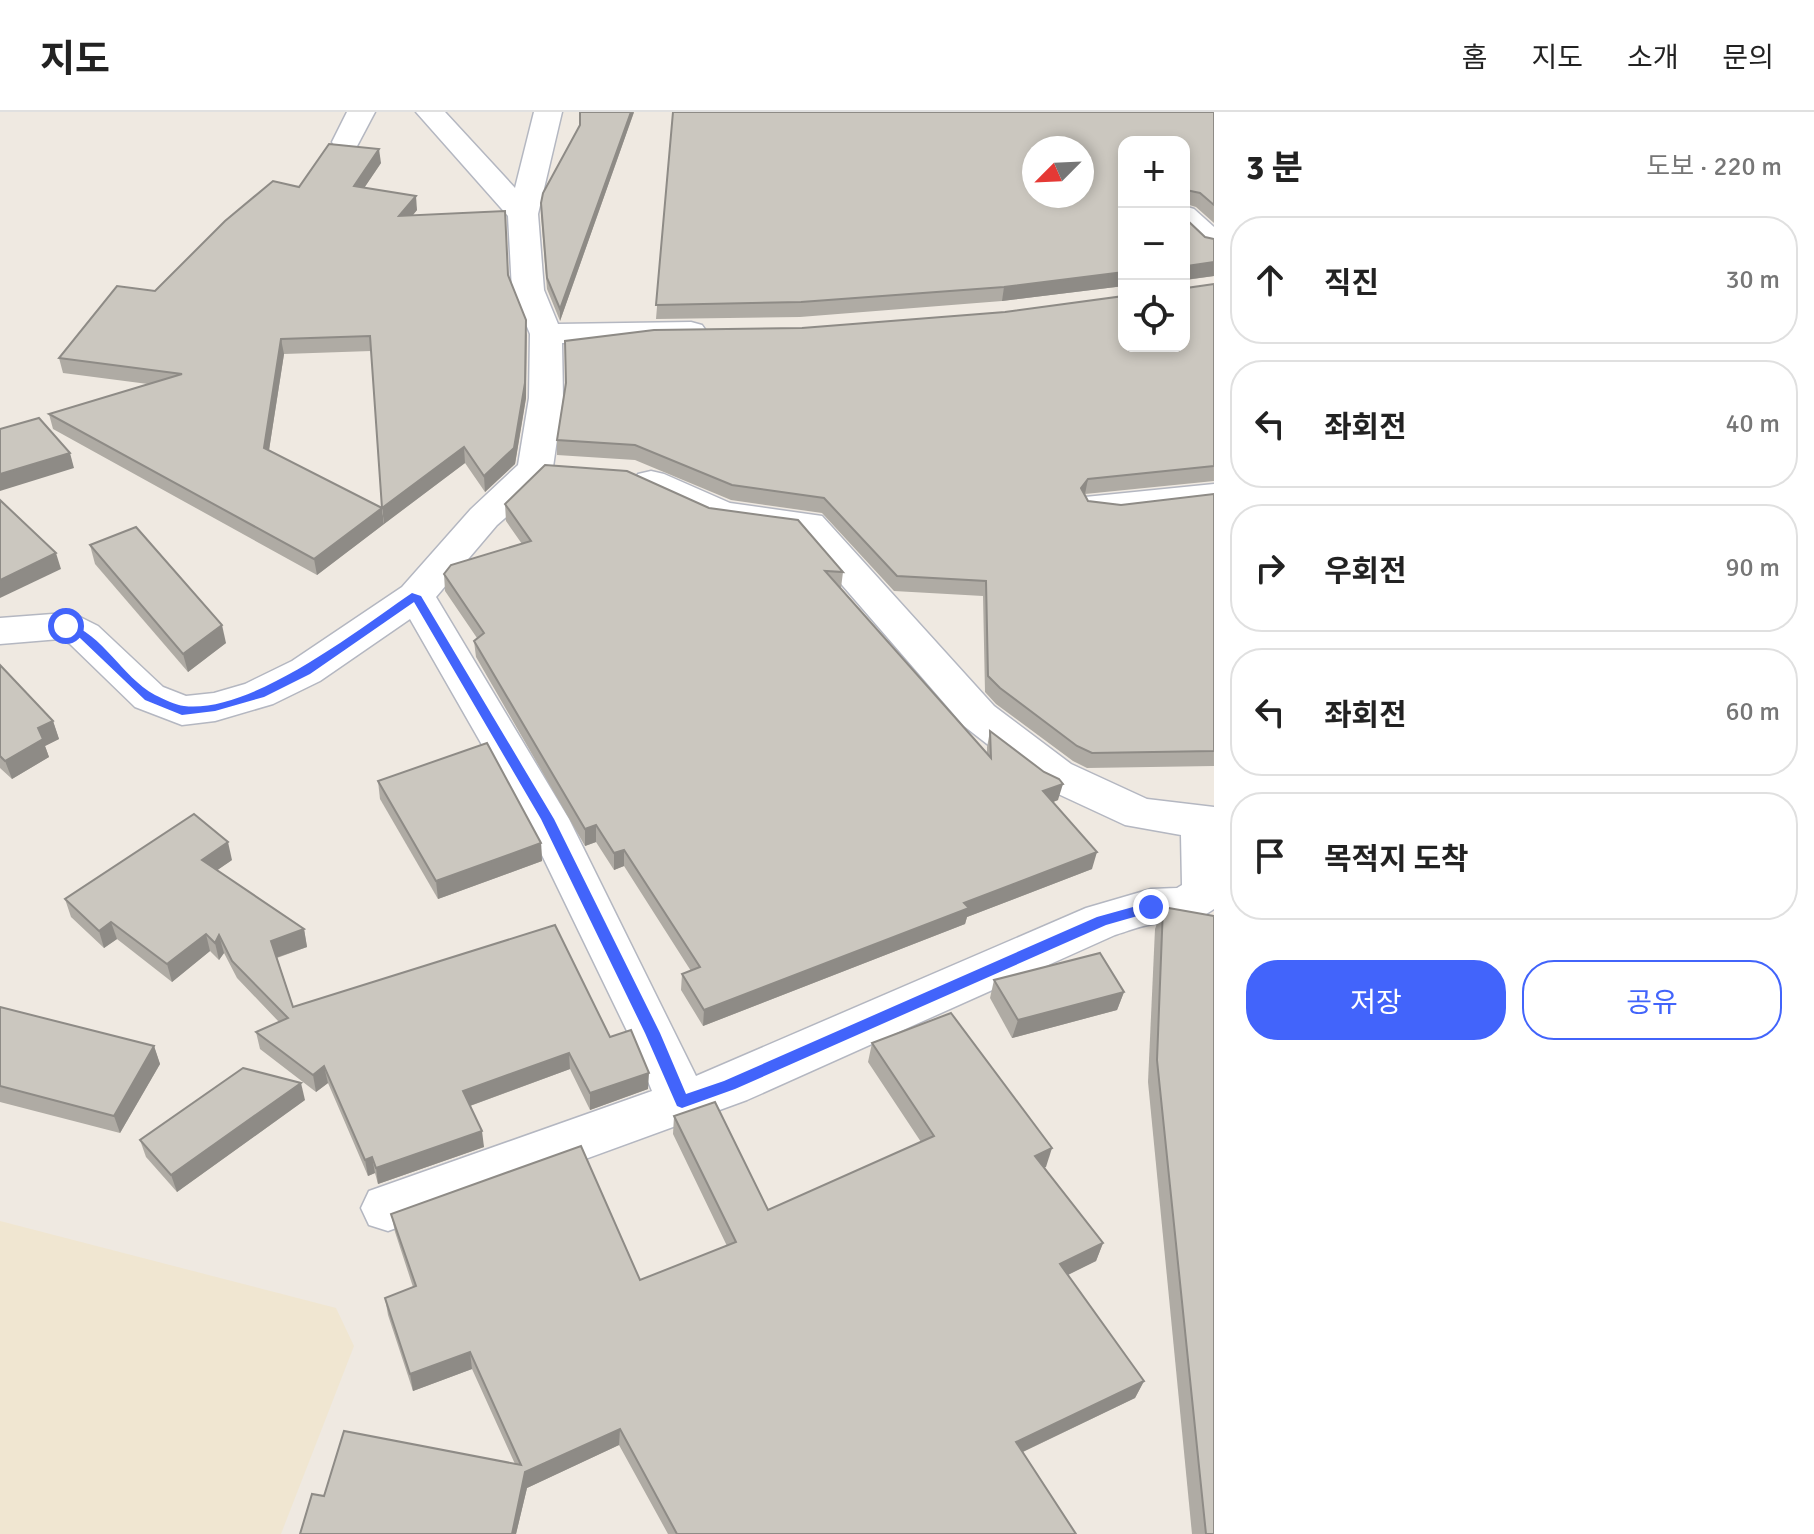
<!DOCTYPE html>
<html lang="ko">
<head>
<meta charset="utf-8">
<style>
	:root { --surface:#fff; --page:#f6f6f6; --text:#222; --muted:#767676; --line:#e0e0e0; --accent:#4264fb }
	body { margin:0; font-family:Signika,"Noto Sans KR",sans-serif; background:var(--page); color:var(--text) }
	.controls { position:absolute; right:24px; top:24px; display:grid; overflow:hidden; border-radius:16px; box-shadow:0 4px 12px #0003 }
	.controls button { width:72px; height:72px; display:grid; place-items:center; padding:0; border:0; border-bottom:2px solid var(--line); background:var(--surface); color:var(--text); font:40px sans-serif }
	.compass { position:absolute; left:1022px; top:24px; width:72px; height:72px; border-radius:50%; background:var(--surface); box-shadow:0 4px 12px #0003; rotate:246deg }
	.stop { position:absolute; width:24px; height:24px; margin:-18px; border:6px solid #4264fb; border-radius:50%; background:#fff }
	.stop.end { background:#4264fb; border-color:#fff; box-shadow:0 2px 8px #0008 }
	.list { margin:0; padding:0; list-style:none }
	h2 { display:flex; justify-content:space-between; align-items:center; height:104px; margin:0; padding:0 32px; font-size:34px }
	h2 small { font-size:26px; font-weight:400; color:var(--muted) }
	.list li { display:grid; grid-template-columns:52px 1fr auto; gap:24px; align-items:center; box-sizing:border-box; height:128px; margin:0 16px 16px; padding:0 16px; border:2px solid var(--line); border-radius:32px }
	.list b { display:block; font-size:30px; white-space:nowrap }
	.list em { font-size:26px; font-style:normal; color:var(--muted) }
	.actions { display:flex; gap:16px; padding:24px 32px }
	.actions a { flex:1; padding:18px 0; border:2px solid var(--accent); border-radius:32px; text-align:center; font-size:28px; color:var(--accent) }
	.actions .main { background:var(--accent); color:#fff }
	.icon { flex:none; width:44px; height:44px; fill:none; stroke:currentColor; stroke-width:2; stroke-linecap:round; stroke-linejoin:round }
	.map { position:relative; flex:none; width:1214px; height:1422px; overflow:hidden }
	header { display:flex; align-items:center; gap:48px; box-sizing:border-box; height:112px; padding:0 40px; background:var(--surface); border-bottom:2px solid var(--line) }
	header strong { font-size:38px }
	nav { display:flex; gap:44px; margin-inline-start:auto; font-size:28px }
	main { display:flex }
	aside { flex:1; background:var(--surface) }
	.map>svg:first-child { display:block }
	.education { fill:#f0e6d1 }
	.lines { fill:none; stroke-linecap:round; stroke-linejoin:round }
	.minor-casing { stroke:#b4b7c1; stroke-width:3 }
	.minor { fill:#fff; fill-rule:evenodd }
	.wall { fill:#afaba4; fill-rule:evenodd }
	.shaded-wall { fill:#8e8b86 }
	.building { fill:#cbc7bf; stroke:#8e8b86; stroke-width:2; fill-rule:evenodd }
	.route { fill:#4264fb }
</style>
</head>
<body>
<header>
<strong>지도</strong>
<nav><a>홈</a><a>지도</a><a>소개</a><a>문의</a></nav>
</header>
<main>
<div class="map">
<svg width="1214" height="1422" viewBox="0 0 1214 1422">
	<rect width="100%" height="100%" fill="#efe9e1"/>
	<polygon class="education" points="0,1109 336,1196 354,1234 281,1422 0,1422"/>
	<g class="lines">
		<g class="minor-casing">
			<g id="minor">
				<polygon points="347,0 375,0 356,36 346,38 336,36 332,30"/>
				<path d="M416,0H445L515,76L534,0H562L538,102L544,178L558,212L691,210L702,213L707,220L702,227L691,230L562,231L563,286L553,355L528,386L497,413L436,485L569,707L696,964L1086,796L1151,777L1177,776L1182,773L1181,723L1125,713L1041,674L964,614L798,422L709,409L638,378L633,370L638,362L651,359L664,362L730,391L822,404L994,594L1071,652L1147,687L1214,695V797C1194,812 1176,809 1153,812C1140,814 1128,819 1115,823L747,988L388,1119L369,1113L361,1096L369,1079L652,979L628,921L525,708L410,507L320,569L273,592L215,609L182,613L135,595L70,532L60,527L0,532V506L66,501L80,505L98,514L163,575L186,584L214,581L245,572L292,549L402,475L471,397L518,353L529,286L530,222L512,178L508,104Z"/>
				<polygon points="1184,94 1194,97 1214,115 1214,140 1203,137 1184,119"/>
				<path d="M1214,372V394C1173,400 1126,411 1085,401L1080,393L1085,385Z"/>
			</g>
		</g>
		<use href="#minor" class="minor"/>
	</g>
	<g class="wall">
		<polygon points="634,0 560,209 547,177 541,102"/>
		<path d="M673,0H1214V111L1196,95L1186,92V107L1205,125L1214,127V164L1186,168V176L1214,172V369L1085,382L1088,389L1121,393L1214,382V654L1087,656L1073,649L996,592L985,580L983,484L894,479L822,401L731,388L635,348L557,343V328L566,271L565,229L654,218L802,216L1005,200L1124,184V234H1184V30H1124V174L1002,189L800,205L656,207ZM1034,36H1082V84H1034Z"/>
		<polygon points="381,51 364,76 417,98 413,103 508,163 527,223 526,286 515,352 485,380 465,351 384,412 371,239 284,242 269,338 384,412 317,463 53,317 49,302 148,272 63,261 59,246 155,179 299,75"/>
		<polygon points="505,392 843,460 841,476 987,641 987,635 990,619 1058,688 1053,690 1092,757 967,805 965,812 703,914 681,878 682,862 691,859 624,754 614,758 596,730 585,734 476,545 474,529 477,526 445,479 444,462 522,432 506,409"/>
		<polygon points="90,433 226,531 188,560 95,452"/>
		<polygon points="0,553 53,609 59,627 45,634 49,645 12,667 0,656"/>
		<polygon points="378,669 541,731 542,749 438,787 380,687"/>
		<polygon points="232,748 217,758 304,817 307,835 277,846 293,895 610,925 648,977 590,998 570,957 470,994 484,1035 378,1072 375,1061 368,1064 328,971 316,980 260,937 256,920 279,910 237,866 224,841 219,848 210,839 172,870 117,827 104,836 71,805 65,787"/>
		<polygon points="1163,795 1214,1422 1192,1422 1148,970 1155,817"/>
		<polygon points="994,868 1124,880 1117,898 1012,926 990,886"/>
		<polygon points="0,895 154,934 160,952 120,1021 0,990"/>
		<polygon points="872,931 1046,1055 1044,1055 1103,1131 1096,1149 1068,1163 1144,1269 1135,1286 1023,1340 1076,1422 668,1422 619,1333 527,1376 516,1422 300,1422 324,1384 515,1352 472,1257 413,1279 388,1203 385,1186 413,1175 395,1120 391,1102 640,1168 727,1134 673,1022 674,1004 768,1098 921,1030 868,950"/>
		<polygon points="305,988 177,1080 146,1045 140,1028"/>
	</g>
	<g class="shaded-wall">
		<polygon points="631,0 634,0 560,209 560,197"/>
		<polygon points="379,37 381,51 356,88 354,74"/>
		<polygon points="416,84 417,98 400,118 399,104"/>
		<polygon points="1214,150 1214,164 1184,168 1186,154"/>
		<polygon points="1124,160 1124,174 1002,189 1004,175"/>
		<polygon points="526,208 526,286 515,352 485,380 484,364"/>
		<polygon points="281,227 284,242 267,351 264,336"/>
		<polygon points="464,335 465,351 384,412 382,396"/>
		<polygon points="70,341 74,356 0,379 0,362"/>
		<polygon points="1088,367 1085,382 1081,376"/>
		<polygon points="382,396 384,412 317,463 314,447"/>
		<polygon points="56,441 61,457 0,486 0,468"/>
		<polygon points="222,513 226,531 188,560 183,542"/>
		<polygon points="53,609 59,627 45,634 49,645 12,667 5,649 38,616"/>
		<polygon points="1063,672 1058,688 1038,696 1043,679"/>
		<polygon points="596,713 596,730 585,734 585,717"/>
		<polygon points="228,730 232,748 206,766 202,748"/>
		<polygon points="541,731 542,749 438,787 436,769"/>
		<polygon points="624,738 624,754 614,758 614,741"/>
		<polygon points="1097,740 1092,757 967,805 965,812 703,914 704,898 964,791"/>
		<polygon points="111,810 117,827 104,836 99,819"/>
		<polygon points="304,817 307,835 275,846 271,829"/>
		<polygon points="206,822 210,839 172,870 167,852"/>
		<polygon points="219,823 224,841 219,848 215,831"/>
		<polygon points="1124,880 1117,898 1012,926 1018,908"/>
		<polygon points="154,934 160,952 120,1021 114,1004"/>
		<polygon points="569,941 570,957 464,996 463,979"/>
		<polygon points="324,954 328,971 316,980 313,963"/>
		<polygon points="649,961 648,977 590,998 590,981"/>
		<polygon points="301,971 305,988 177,1080 171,1063"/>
		<polygon points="482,1019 484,1035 378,1072 376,1056"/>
		<polygon points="1052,1036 1046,1055 1029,1062 1035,1044"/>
		<polygon points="372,1045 375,1061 368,1064 365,1048"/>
		<polygon points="1103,1131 1096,1149 1053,1170 1060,1152"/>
		<polygon points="470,1240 472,1257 413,1279 410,1262"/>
		<polygon points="1144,1269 1135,1286 1010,1346 1016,1330"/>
		<polygon points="620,1317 619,1333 527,1376 516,1422 512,1422 525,1360"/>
	</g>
	<g class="building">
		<polygon points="580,0 631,0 560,197 547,166 541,91 543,81 580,13"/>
		<path d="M673,0H1214V93L1200,81L1186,78V107L1205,125L1214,127V150L1186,154V176L1214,172V354L1088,367L1081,376L1088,389L1121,393L1214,382V639L1092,641L1077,634L1000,576L988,564L986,469L897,464L824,386L732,373L635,333L557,328L566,271L565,229L654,218L802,216L1005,200L1124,184V234H1184V30H1124V160L1004,175L801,190L656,193ZM1034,36H1082V84H1034Z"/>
		<polygon points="329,32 379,37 354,74 416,84 399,104 505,99 508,163 526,208 525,271 514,336 484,364 464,335 382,396 370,224 281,227 264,336 382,396 314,447 49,302 182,262 59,246 117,174 155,179 225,109 273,69 299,75"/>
		<polygon points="39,306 70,341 0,362 0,317"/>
		<polygon points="545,353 627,359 709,396 798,408 843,460 825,459 991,646 990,619 1044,660 1059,667 1063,672 1043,679 1097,740 964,791 969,796 704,898 682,862 700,855 624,738 614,741 596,713 585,717 474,529 484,521 444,462 451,453 531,429 505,392"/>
		<polygon points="0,388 56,441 0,468"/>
		<polygon points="136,415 222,513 183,542 90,433"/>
		<polygon points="0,553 53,609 38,616 43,627 5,649 0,644"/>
		<polygon points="487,631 541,731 436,769 378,669"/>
		<polygon points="194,702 228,730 202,748 304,817 271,829 293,895 555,813 610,925 631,918 649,961 590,981 569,941 463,979 482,1019 376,1056 372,1045 365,1048 324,954 313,963 256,920 288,906 232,849 219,823 215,831 206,822 167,852 111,810 99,819 65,787"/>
		<polygon points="1163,795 1214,804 1214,1422 1206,1422 1157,948"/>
		<polygon points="1100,841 1124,880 1018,908 994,868"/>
		<polygon points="0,895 154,934 114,1004 0,974"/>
		<polygon points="951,901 1052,1036 1035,1044 1103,1131 1060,1152 1144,1269 1016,1330 1076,1422 677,1422 620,1317 525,1360 512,1422 300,1422 312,1382 324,1384 344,1319 521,1353 470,1240 410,1262 385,1186 416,1174 391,1102 581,1034 640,1168 736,1130 674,1004 715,990 768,1098 934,1024 872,931"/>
		<polygon points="243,956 301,971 171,1063 140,1028"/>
	</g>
	<path class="route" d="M412,481L421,484L554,707L660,921L686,982L724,969L1097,805L1151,790L1157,795L1155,799L1106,813L735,977L682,996L677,994L645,921L541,707L414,490L310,562L264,585L215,599L182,603L145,588L80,526L60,514L66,510C104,523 121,564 155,583C163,587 176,593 184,594C251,602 358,518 412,481Z"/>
</svg>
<div class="controls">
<button>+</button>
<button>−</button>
<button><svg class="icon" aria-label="locate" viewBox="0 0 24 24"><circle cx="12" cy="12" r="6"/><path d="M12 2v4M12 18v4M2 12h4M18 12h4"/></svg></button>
</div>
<svg class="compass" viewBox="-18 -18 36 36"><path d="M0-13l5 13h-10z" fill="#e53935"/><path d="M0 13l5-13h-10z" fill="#767676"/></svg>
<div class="stop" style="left:66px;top:514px"></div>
<div class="stop end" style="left:1151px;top:795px"></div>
</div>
<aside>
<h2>3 분<small>도보 · 220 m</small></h2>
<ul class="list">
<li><svg class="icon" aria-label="ahead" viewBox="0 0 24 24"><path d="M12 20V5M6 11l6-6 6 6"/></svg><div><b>직진</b></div><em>30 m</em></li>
<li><svg class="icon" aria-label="left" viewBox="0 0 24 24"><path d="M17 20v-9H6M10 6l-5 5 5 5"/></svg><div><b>좌회전</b></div><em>40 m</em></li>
<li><svg class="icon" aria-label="right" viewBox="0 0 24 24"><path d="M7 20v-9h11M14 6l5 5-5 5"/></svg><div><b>우회전</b></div><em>90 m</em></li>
<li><svg class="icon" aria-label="left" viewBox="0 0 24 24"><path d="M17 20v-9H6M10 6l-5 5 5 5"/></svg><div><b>좌회전</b></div><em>60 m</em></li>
<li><svg class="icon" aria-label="arrive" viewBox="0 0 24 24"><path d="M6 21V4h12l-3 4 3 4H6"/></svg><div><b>목적지 도착</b></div></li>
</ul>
<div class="actions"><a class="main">저장</a><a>공유</a></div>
</aside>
</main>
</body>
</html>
